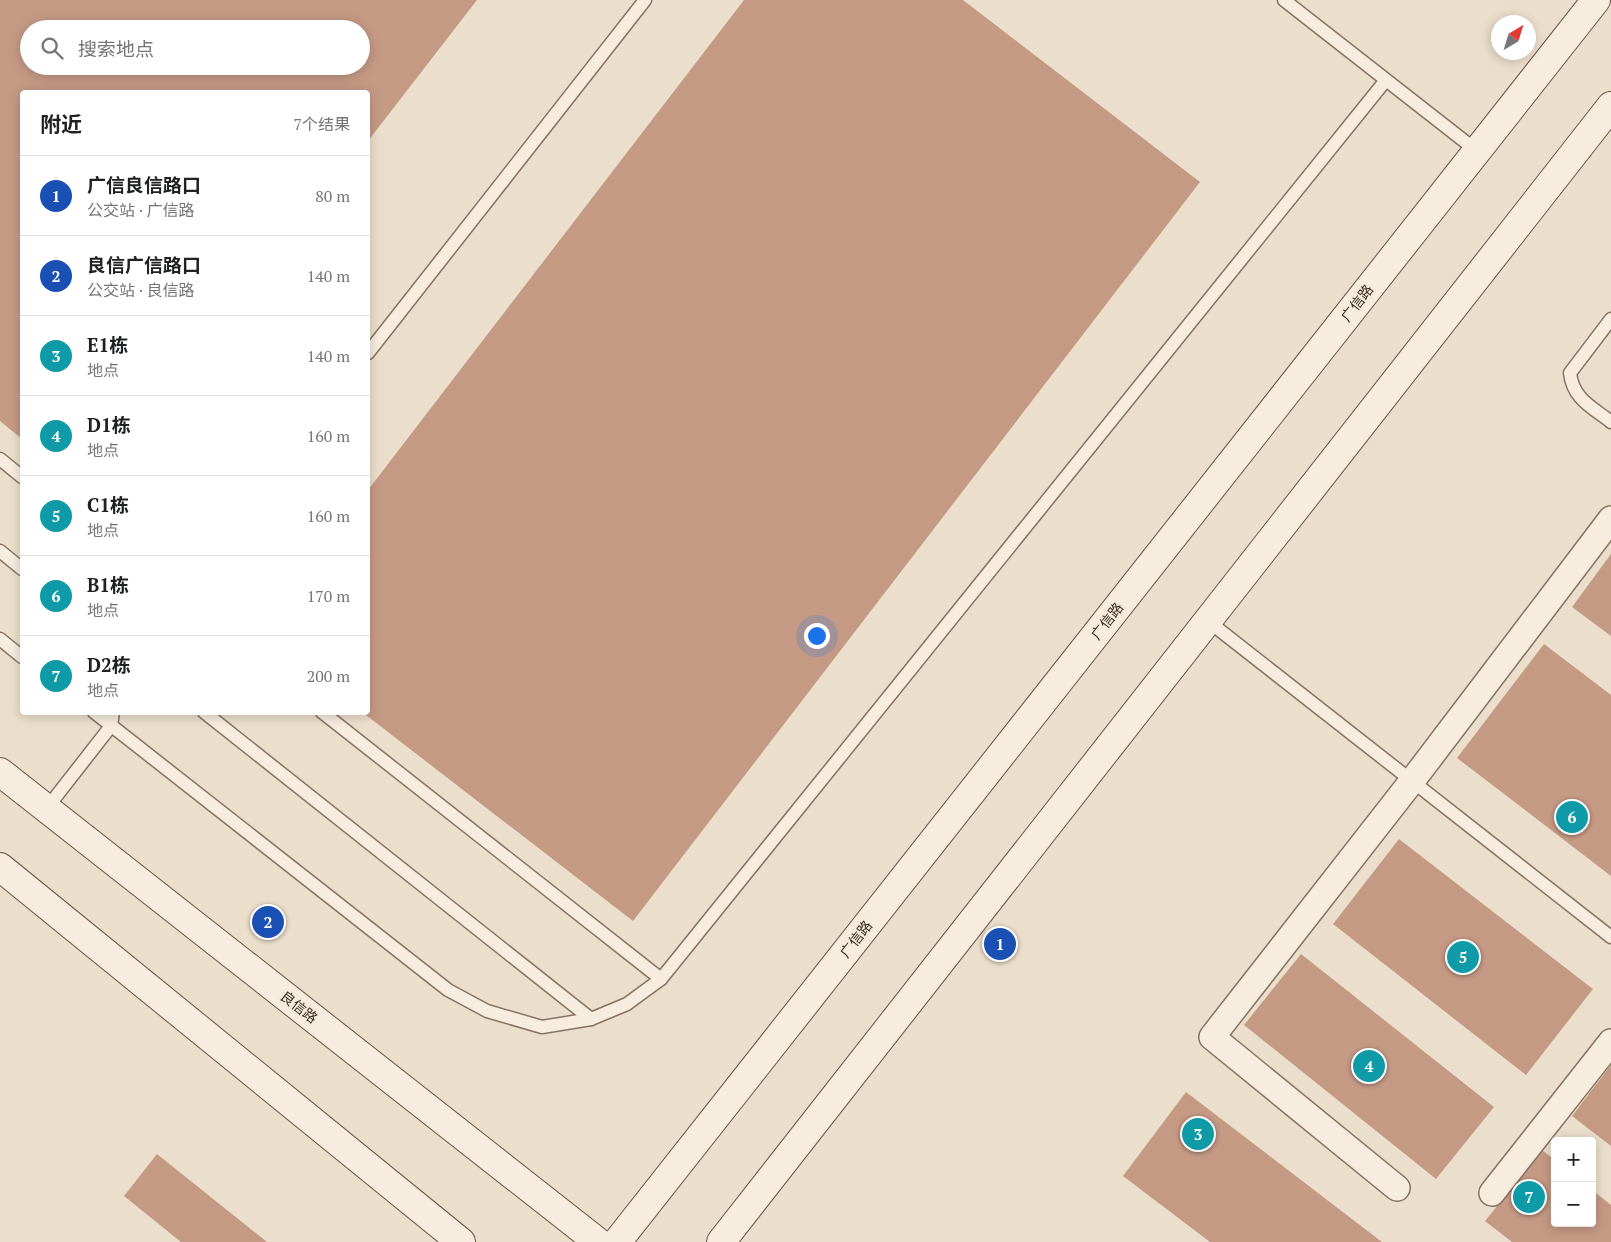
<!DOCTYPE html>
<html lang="zh">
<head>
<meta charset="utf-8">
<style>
	:root { --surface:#fff; --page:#f6f6f6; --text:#202124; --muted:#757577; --line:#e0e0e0; --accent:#1a73e8 }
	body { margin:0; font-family:"PT Serif","Noto Sans SC",serif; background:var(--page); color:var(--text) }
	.controls { position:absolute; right:15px; bottom:15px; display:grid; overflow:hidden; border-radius:5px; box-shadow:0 2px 12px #0003 }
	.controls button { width:45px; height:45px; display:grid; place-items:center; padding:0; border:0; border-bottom:1px solid var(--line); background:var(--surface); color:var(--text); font:25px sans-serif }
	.compass { position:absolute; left:1491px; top:15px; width:45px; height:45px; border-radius:50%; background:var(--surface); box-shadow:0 2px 12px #0003; rotate:38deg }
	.you { position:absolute; left:816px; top:635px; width:18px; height:18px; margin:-12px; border:4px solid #fff; border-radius:50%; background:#1a73e8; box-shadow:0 0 0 8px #1a73e833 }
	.badge { display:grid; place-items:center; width:32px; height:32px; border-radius:50%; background:var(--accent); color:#fff; font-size:16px; font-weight:700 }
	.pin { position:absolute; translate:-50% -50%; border:2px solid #fff; box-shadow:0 1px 5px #0006 }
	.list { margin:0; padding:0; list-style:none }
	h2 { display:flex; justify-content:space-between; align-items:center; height:65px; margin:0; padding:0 20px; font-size:21px }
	h2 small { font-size:16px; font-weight:400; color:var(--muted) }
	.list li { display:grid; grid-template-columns:32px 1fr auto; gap:15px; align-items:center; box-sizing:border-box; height:80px; padding:0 20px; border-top:1px solid var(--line) }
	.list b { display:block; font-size:19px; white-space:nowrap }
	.list p { margin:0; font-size:16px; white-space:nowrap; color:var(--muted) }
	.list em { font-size:16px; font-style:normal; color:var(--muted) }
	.icon { flex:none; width:28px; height:28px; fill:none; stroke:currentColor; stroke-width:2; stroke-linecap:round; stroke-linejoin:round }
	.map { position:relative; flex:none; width:1611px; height:1242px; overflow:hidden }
	.search { position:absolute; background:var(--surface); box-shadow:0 2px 12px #0003; left:20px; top:20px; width:350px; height:55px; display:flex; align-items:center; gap:12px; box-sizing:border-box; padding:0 18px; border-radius:28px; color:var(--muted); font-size:19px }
	.panel { position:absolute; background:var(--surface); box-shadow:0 2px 12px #0003; left:20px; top:90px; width:350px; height:625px; border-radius:5px }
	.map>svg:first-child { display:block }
	.building { fill:#c59a85; fill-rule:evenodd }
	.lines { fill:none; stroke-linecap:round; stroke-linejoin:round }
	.service-casing { stroke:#877261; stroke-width:15 }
	.minor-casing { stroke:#877261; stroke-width:28 }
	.secondary-casing { stroke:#695344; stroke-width:30 }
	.service { stroke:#f6edde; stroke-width:12 }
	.minor { stroke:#f6edde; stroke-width:25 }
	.secondary { stroke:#f6edde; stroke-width:28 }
	.labels { text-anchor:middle; stroke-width:5; stroke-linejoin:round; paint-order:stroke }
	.street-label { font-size:14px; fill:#392b22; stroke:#f3eada }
</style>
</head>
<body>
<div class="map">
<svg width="1611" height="1242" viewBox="0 0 1611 1242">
	<rect width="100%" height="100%" fill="#ebdfcb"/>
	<g class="building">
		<path d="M0,0H477L368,141V92H22V439L0,421ZM29,29H361V66H29Z"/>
		<polygon points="744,0 963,0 1200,182 633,921 362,712 368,712 368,490"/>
		<polygon points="1611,554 1611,636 1572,607"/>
		<polygon points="1544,644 1611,695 1611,876 1457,758"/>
		<polygon points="1399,839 1593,989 1526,1075 1333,924"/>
		<polygon points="1301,954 1494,1107 1436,1179 1244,1025"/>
		<polygon points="1611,1065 1611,1146 1572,1116"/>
		<polygon points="1186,1092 1382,1242 1210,1242 1123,1176"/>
		<polygon points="1542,1150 1555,1160 1555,1223 1592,1223 1592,1190 1611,1205 1611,1242 1512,1242 1485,1221"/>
		<polygon points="157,1154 267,1242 181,1242 124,1196"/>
	</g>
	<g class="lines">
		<g class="service-casing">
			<g id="service">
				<polyline points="1284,0 1477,151"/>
				<path d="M1611,319L1570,373C1573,399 1592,407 1611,422"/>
				<polyline points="368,353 645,0"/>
				<polyline points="0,459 22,477"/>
				<polyline points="0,551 22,569"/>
				<polyline points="1208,621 1611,937"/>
				<polyline points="0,639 22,657"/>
				<polyline points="94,712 448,990 487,1011 542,1027 591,1019 627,1004 661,979 1386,80"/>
				<polyline points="204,712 591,1019"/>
				<polyline points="322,712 661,979"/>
				<polyline points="47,808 111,726 113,712"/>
			</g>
		</g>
		<g class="minor-casing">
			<g id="minor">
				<polyline points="1397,1188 1212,1037 1412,781 1611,519"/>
				<polyline points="1492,1193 1611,1042"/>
			</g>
		</g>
		<g class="secondary-casing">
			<g id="secondary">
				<polyline points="0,772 598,1242"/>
				<polyline points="0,867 461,1242"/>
				<polyline points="617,1242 1596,0"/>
				<polyline points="721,1242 1611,106"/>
			</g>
		</g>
		<use href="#service" class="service"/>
		<use href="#minor" class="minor"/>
		<use href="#secondary" class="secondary"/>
	</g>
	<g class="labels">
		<g class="street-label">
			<text transform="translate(1357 303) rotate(-52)" y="5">广信路</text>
			<text transform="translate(1107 621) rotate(-52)" y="5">广信路</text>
			<text transform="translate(856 939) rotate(-52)" y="5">广信路</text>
			<text transform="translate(299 1007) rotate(38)" y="5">良信路</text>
		</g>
	</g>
</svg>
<div class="controls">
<button>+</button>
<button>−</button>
</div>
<svg class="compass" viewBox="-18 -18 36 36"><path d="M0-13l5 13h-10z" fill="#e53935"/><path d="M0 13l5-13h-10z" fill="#757577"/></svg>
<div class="you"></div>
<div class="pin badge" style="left:1000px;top:944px;background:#1a4fb4">1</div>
<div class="pin badge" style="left:268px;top:922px;background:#1a4fb4">2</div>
<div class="pin badge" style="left:1198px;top:1134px;background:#0f9aa8">3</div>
<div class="pin badge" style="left:1369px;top:1066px;background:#0f9aa8">4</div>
<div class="pin badge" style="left:1463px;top:957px;background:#0f9aa8">5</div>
<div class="pin badge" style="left:1572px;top:817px;background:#0f9aa8">6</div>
<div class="pin badge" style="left:1529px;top:1197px;background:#0f9aa8">7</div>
<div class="search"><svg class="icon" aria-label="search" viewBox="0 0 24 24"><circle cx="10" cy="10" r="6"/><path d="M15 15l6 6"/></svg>搜索地点</div>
<section class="panel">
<h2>附近<small>7个结果</small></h2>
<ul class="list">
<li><span class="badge" style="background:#1a4fb4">1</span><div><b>广信良信路口</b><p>公交站 · 广信路</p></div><em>80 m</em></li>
<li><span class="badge" style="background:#1a4fb4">2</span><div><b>良信广信路口</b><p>公交站 · 良信路</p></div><em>140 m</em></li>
<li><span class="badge" style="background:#0f9aa8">3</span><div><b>E1栋</b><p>地点</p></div><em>140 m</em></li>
<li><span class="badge" style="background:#0f9aa8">4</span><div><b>D1栋</b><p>地点</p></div><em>160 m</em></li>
<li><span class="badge" style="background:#0f9aa8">5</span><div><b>C1栋</b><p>地点</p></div><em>160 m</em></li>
<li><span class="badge" style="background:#0f9aa8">6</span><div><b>B1栋</b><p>地点</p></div><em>170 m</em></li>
<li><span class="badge" style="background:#0f9aa8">7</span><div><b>D2栋</b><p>地点</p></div><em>200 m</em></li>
</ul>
</section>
</div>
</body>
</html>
